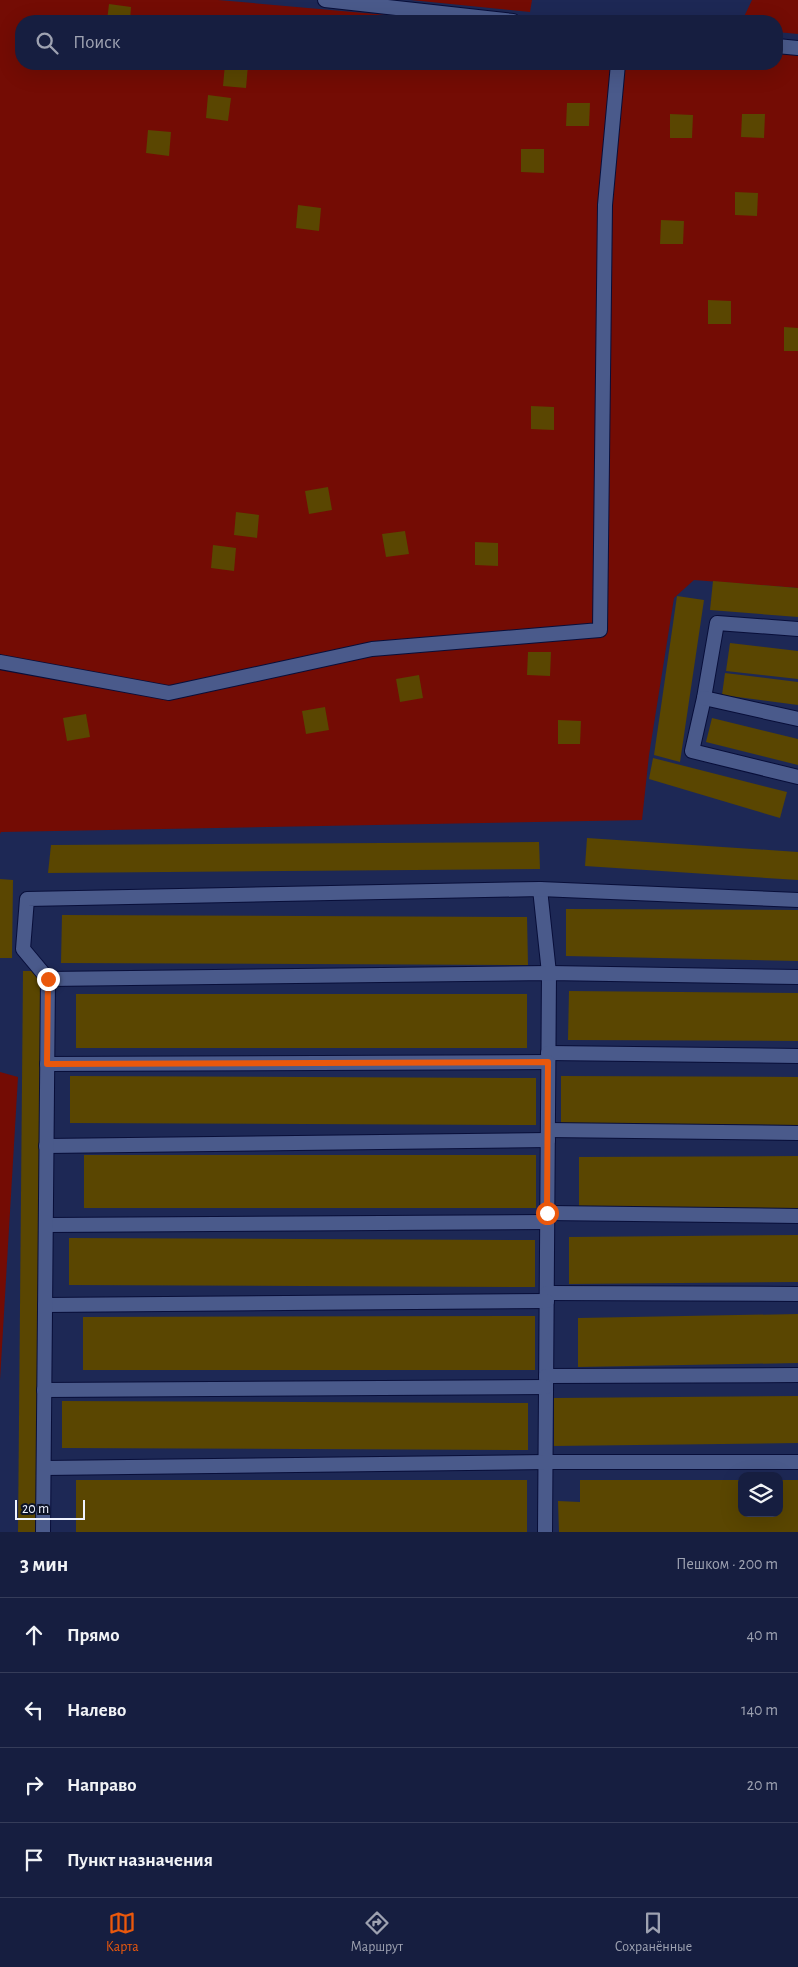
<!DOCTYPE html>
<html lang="ru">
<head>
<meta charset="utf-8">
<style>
	:root { --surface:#161e40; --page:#1f2747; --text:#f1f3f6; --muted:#9ea2b1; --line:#353c59; --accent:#ea580c }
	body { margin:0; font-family:"Alegreya Sans",sans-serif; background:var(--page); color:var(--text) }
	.controls { position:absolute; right:15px; bottom:15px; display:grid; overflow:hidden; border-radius:10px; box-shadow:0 5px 20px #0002 }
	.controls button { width:45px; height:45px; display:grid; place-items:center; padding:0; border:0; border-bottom:1px solid var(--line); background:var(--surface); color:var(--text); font:25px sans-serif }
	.scale { position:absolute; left:15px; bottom:12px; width:70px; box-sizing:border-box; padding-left:5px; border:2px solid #eff3ff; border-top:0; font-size:14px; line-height:18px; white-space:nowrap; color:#eff3ff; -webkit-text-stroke:4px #0d1327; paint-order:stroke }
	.stop { position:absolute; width:15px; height:15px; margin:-11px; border:4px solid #ea580c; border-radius:50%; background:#fff }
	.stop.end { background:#ea580c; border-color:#fff; box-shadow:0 1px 5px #0008 }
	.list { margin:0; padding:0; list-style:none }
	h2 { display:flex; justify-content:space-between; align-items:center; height:65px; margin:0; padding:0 20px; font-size:21px }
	h2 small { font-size:16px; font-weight:400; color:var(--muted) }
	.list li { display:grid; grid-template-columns:32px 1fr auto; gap:15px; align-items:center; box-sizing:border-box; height:75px; padding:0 20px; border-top:1px solid var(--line) }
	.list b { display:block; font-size:19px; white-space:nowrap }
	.list em { font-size:16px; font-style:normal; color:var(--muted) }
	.icon { flex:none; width:28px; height:28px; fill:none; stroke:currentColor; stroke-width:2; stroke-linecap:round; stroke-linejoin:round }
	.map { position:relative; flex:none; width:798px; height:1532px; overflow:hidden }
	.search { position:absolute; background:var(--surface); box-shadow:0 5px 20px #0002; left:15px; right:15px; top:15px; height:55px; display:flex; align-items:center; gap:12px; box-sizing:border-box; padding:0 18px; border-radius:20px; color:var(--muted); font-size:19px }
	.sheet { height:365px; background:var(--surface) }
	nav { display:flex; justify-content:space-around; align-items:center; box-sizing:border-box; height:70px; border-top:1px solid var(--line); background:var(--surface); font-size:14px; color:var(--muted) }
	nav a { display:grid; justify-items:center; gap:2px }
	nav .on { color:var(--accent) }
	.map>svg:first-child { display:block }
	.green { fill:#740c04 }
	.building { fill:#5a4601 }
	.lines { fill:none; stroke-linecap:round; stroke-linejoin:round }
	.lane-casing { stroke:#080e39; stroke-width:16 }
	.lane { stroke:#4a5a8b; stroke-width:14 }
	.route { stroke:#ea580c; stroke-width:6 }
</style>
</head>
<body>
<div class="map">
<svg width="798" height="1532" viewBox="0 0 798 1532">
	<rect width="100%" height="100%" fill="#1d2855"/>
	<g class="green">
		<polygon points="0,0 218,0 455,21 21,21 21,64 777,64 777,54 798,55 798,588 694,580 674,598 649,755 642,820 1,832 0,834"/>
		<polygon points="411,0 532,0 530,12"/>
		<polygon points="752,0 798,0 798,34 777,32 777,21 742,21"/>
		<polygon points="0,1072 18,1077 0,1380"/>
	</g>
	<g class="building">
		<polygon points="109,4 131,7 130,21 107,21"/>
		<polygon points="225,64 248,65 246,88 223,86"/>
		<polygon points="208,95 231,98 228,121 206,118"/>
		<polygon points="567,103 590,103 589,126 566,126"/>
		<polygon points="670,114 693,115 692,138 670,138"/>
		<polygon points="742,114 765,114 764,138 741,137"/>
		<polygon points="148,130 171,132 169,156 146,153"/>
		<polygon points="521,149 544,149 544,173 521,172"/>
		<polygon points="735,192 758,193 757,216 735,215"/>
		<polygon points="298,205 321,208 319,231 296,228"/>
		<polygon points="661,220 684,221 683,244 660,244"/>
		<polygon points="708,300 731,301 731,324 708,324"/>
		<polygon points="784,327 798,328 798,351 784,351"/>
		<polygon points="531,406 554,407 554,430 531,429"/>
		<polygon points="328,487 332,510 309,514 305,491"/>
		<polygon points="236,512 259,515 257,538 234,535"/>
		<polygon points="405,531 409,554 386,557 382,534"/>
		<polygon points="475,542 498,543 498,566 475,565"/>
		<polygon points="213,545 236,548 234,571 211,568"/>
		<polygon points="713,581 798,588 798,617 710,610"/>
		<polygon points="677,596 704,600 680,762 654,755"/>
		<polygon points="730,643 798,651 798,679 726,671"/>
		<polygon points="528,652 551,652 550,676 527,675"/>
		<polygon points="725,673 798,682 798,705 722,695"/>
		<polygon points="419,675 423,698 400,702 396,679"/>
		<polygon points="325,707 329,730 306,734 302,711"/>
		<polygon points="86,714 90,737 67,741 63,718"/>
		<polygon points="712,718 798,739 798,765 706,742"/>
		<polygon points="558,720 581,721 580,744 558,744"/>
		<polygon points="653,758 787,792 780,818 649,779"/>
		<polygon points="587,838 798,852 798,880 585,866"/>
		<polygon points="539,842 540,869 48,873 51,845"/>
		<polygon points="0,879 13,880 12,958 0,958"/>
		<polygon points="566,909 798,910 798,961 566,956"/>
		<polygon points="62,915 527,917 528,965 61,963"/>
		<polygon points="23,971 44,971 38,1532 18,1532"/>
		<polygon points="569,991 798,993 798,1041 568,1040"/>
		<rect x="76" y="994" width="451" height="54"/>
		<polygon points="70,1076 536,1078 536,1125 70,1123"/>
		<polygon points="561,1076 798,1077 798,1125 561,1123"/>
		<rect x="84" y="1155" width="452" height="53"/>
		<polygon points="798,1156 798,1210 579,1210 579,1157"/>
		<polygon points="798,1235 798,1282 569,1284 569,1237"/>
		<polygon points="69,1238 535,1240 535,1287 69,1285"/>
		<polygon points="798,1314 798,1363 578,1367 578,1318"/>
		<polygon points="535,1316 535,1370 83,1370 83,1317"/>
		<polygon points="798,1396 798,1443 554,1446 554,1398"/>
		<polygon points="62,1401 528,1403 528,1450 62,1448"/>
		<rect x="76" y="1480" width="451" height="52"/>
		<polygon points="580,1480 742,1480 742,1513 779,1513 779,1480 798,1480 798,1532 559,1532 558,1501 580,1502"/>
	</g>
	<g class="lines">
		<g class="lane-casing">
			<g id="lane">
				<polyline points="325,0 513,21"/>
				<polyline points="777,46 798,48"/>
				<polyline points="798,629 717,623 704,698 692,751 798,777"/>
				<polyline points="0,662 169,693 372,649 600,630 605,205 618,64"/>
				<polyline points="704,698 798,719"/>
				<polyline points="540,889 549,973 545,1532"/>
				<polyline points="48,979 549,973 798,977"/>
				<polyline points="548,1053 798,1056"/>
				<polyline points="47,1064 548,1062"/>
				<polyline points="548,1130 798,1133"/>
				<polyline points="46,1146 548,1140"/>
				<polyline points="547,1213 798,1216"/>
				<polyline points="46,1225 547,1222"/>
				<polyline points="547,1293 798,1294"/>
				<polyline points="45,1305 547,1301"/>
				<polyline points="546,1376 798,1375"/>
				<polyline points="44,1390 546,1387"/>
				<polyline points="44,1468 546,1462 798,1462"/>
				<polyline points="43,1532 48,979 23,949 27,899 540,889 798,900"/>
			</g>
		</g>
		<use href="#lane" class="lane"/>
	</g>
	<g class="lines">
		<polyline class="route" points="48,979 47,1064 548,1062 547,1213"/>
	</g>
</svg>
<div class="controls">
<button><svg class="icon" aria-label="layers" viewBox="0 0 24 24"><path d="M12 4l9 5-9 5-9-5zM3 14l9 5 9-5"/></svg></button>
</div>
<div class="scale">20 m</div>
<div class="stop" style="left:547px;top:1213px"></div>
<div class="stop end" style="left:48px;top:979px"></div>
<div class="search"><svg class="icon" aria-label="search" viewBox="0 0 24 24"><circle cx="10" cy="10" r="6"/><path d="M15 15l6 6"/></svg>Поиск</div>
</div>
<section class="sheet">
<h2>3 мин<small>Пешком · 200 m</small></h2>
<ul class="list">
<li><svg class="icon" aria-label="ahead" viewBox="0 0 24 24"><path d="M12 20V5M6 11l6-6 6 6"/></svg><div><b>Прямо</b></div><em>40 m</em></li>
<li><svg class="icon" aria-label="left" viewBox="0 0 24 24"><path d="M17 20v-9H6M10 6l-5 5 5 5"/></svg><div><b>Налево</b></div><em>140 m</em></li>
<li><svg class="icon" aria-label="right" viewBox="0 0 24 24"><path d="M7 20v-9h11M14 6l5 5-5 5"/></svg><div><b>Направо</b></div><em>20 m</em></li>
<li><svg class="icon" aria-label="arrive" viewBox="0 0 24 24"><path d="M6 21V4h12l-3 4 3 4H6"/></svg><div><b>Пункт назначения</b></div></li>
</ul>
</section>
<nav>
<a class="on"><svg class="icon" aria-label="map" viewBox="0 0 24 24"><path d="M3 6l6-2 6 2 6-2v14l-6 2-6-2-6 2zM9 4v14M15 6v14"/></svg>Карта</a>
<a><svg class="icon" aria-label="directions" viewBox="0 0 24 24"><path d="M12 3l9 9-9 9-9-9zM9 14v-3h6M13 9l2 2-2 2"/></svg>Маршрут</a>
<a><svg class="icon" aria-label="saved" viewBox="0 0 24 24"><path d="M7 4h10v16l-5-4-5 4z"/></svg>Сохранённые</a>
</nav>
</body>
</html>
